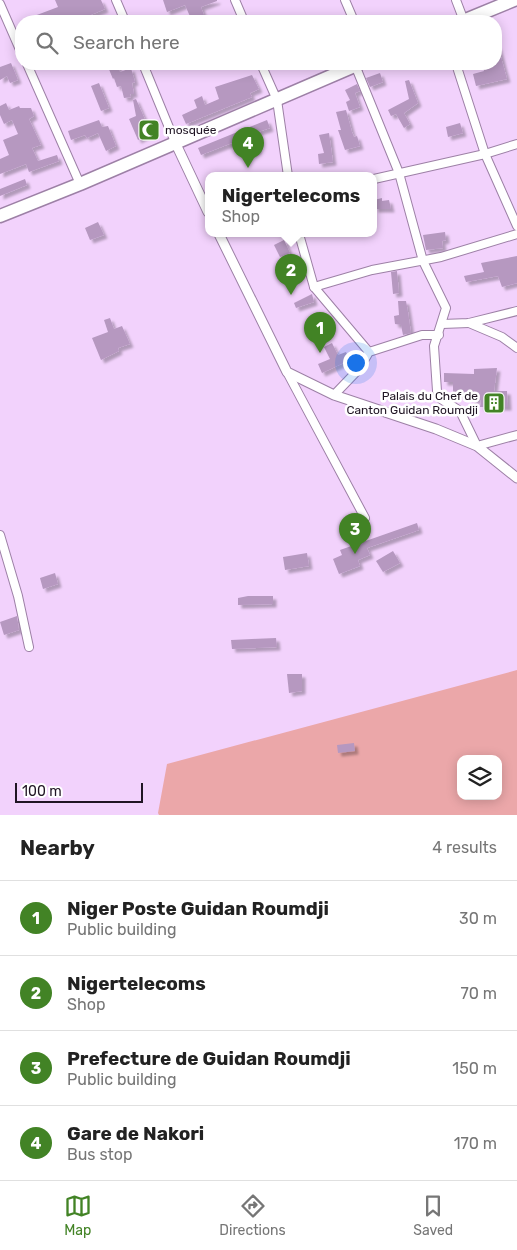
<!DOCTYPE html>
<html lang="en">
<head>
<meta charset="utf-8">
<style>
	:root { --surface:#fff; --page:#f2f2f2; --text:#222; --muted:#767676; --line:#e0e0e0; --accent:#428325 }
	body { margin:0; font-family:Rubik,sans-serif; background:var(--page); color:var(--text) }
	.controls { position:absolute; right:15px; bottom:15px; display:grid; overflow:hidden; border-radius:10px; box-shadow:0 2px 12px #0003 }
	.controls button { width:45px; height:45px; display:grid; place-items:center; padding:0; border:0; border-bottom:1px solid var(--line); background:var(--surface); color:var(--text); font:25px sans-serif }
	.scale { position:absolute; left:15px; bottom:12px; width:128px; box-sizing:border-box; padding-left:5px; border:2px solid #201524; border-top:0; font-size:14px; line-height:18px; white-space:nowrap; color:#201524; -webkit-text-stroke:4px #fff; paint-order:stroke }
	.you { position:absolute; left:355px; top:362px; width:18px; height:18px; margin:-12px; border:4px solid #fff; border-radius:50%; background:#1a73e8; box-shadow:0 0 0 8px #1a73e833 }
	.badge { display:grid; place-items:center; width:32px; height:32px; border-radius:50%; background:var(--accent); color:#fff; font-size:16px; font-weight:700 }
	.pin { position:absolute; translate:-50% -41px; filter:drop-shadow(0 1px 2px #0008) }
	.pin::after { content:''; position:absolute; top:26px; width:18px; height:15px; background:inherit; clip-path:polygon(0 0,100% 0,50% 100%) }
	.popup { position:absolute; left:205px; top:172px; width:172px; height:65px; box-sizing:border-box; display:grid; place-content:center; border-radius:10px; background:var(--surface); filter:drop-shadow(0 1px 4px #0005); font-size:16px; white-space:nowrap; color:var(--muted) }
	.popup b { font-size:19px; color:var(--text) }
	.popup::after { content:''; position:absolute; left:50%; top:100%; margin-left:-10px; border:10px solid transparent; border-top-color:var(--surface) }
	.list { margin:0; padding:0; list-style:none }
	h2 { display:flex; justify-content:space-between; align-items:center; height:65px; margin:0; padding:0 20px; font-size:21px }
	h2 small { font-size:16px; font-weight:400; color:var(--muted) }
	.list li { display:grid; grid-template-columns:32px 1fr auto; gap:15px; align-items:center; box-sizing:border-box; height:75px; padding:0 20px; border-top:1px solid var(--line) }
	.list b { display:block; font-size:19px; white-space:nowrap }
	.list p { margin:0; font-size:16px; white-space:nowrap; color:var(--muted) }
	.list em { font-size:16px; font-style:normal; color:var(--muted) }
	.icon { flex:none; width:28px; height:28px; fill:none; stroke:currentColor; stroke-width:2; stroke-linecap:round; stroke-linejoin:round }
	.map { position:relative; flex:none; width:517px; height:815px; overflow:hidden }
	.search { position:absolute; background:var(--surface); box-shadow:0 2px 12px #0003; left:15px; right:15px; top:15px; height:55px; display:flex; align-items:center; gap:12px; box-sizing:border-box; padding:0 18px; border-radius:20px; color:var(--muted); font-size:19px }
	.sheet { height:365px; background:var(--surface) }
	nav { display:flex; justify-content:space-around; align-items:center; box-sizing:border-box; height:70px; border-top:1px solid var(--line); background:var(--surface); font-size:14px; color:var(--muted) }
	nav a { display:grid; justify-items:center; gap:2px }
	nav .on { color:var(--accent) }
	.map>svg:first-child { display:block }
	.green { fill:#eba7a9; fill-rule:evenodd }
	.building { fill:#b698c0; filter:url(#shadow) }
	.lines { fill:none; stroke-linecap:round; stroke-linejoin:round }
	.minor-casing { stroke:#9d80a6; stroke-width:10 }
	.tertiary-casing { stroke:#9d80a6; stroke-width:11 }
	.trunk-casing { stroke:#9d80a6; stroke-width:15 }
	.minor { stroke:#fff; stroke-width:8 }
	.tertiary { stroke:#fff; stroke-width:9 }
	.trunk { stroke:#fff; stroke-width:12 }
	.labels { text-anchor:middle; stroke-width:5; stroke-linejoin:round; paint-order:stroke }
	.poi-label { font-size:12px; fill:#201524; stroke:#fff; text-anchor:start }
</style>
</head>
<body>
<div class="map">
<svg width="517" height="815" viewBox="0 0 517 815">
	<defs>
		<filter id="shadow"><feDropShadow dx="3.5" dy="3.5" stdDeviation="1" flood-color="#0004"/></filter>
	</defs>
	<rect width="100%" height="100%" fill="#f2d2fc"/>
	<path class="green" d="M517,670V815H159L158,813L167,764ZM461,759H498V796H461Z"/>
	<g class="building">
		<polygon points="55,0 101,0 105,9 86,17 88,21 21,21 58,7"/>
		<polygon points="163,0 217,0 217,1 201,7 205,18 192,21 185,5 167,12"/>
		<polygon points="496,46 498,46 507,79 476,86 473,74 484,71 482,64 496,64"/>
		<polygon points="11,63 18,80 10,83 7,76 0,80 0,67"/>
		<polygon points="117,64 120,72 131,68 135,82 132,83 134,94 130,94 131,97 124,98 121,86 117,87 114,78 113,79 108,67"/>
		<polygon points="380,73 383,82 370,87 366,78"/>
		<polygon points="252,75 259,89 250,93 252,97 186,124 182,115 197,108 194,100 202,96 205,105 219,99 215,87"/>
		<polygon points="409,80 418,103 404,113 410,124 404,128 396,114 391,116 388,110 409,99 405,81"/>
		<polygon points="99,83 109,108 101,111 91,86"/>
		<polygon points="357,84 360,91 355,93 360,107 349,111 346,102 350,100 345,90"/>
		<polygon points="136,99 151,133 138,140 129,119 136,116 133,100"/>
		<polygon points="6,103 9,110 19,106 20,108 31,108 34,116 29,119 41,145 32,148 38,161 57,155 59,161 29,172 26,164 0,174 0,159 9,155 3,140 18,134 12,120 4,124 0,115 0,106"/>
		<polygon points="346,110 352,132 354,137 357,136 360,146 345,150 338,130 341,130 336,112"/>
		<polygon points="99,120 102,127 108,126 116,146 106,151 98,133 87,138 85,135 71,140 68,131"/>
		<polygon points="267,120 270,128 252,134 258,150 248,154 242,139 201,155 198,148"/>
		<polygon points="460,123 463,133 448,137 446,127"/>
		<polygon points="329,133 333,162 319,164 318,154 324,153 319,135"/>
		<polygon points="25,179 27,185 0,196 0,189"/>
		<polygon points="382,198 382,201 389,200 391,209 375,209 374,200"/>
		<polygon points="98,222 104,235 90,240 85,228"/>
		<polygon points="445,232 446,240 442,241 443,248 426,250 423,235"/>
		<polygon points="284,240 290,253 280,257 274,245"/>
		<polygon points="517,256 517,283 502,287 498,276 466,282 464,276 484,272 481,263"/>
		<polygon points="397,271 399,293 393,294 391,272"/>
		<polygon points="312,294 314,302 296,308 294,303"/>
		<polygon points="398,301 406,301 408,312 411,333 403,335 401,325 395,324 394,316 399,315"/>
		<polygon points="110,318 114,329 122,326 130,344 118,348 119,351 101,360 92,338 108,332 104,320"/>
		<polygon points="332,343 338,355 346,352 350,360 322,373 318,364 330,359 324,347"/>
		<polygon points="497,368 494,391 507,391 508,407 480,407 481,400 471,400 471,394 453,394 453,382 444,382 444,373 474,374 474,369"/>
		<polygon points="417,523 419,530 367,548 370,555 358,560 360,566 339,574 333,559 342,555 340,550"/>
		<polygon points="393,551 400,563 383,572 376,561"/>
		<polygon points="307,553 309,566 285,570 283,557"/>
		<polygon points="55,573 58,584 43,589 40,578"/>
		<polygon points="248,596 273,596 273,604 238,605 238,598"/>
		<polygon points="17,616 19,630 4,635 0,622"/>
		<polygon points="276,638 277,647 232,649 231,640"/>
		<polygon points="287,674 302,674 302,691 289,693"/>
		<polygon points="354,743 355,751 338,753 337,745"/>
	</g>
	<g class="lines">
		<g class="minor-casing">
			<g id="minor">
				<polyline points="116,0 125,21"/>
				<polyline points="235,0 244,21"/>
				<polyline points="345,0 354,21"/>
				<polyline points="456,0 464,21"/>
				<polyline points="0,4 21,52"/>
				<polyline points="27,64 80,184"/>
				<polyline points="143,64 175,142"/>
				<polyline points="261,64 277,100 288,176"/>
				<polyline points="456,64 485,154 517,226"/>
				<polyline points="355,65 399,173 423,261 446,308 434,346 437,391 441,399 460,411 477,446 517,435"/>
				<polyline points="374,179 485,154 517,144"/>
				<polyline points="299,234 314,287 369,352"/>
				<polyline points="314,287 372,270 441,257 517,234"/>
				<polyline points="469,323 502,337 517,348"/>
				<polyline points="442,324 469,323 517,311"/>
				<polyline points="287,372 365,518"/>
				<polyline points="334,395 359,369 369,352 422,335 439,335"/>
				<polyline points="0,535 18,596 29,647"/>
			</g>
		</g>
		<g class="tertiary-casing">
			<g id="tertiary">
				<polyline points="175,142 208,212"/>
				<polyline points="219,234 287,372 334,395 436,429 477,446 517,478"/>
			</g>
		</g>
		<g class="trunk-casing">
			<g id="trunk">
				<polyline points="463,21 514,0"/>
				<polyline points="0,216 80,184 359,64"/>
			</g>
		</g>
		<use href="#minor" class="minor"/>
		<use href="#tertiary" class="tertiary"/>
		<use href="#trunk" class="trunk"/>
	</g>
	<defs>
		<g id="mosque-square" transform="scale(1.125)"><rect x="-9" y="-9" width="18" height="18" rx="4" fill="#428325" stroke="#fff"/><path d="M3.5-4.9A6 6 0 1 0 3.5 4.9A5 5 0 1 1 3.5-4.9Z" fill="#fff"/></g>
		<g id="building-square" transform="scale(1.125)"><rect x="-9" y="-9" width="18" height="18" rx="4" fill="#428325" stroke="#fff"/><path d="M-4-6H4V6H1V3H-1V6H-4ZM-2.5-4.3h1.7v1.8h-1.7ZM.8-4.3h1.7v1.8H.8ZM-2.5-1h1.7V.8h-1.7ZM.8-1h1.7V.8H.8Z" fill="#fff"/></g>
	</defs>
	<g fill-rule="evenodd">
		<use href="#mosque-square" x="149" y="130"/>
		<use href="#building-square" x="494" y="403"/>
	</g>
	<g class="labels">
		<g class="poi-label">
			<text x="165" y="134">mosquée</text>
			<text x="478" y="400" text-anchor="end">Palais du Chef de<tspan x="478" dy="14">Canton Guidan Roumdji</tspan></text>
		</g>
	</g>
</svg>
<div class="controls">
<button><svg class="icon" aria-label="layers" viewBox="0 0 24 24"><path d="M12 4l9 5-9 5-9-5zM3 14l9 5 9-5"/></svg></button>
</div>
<div class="scale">100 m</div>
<div class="you"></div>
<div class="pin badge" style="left:320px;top:353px">1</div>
<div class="pin badge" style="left:291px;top:295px">2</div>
<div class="popup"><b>Nigertelecoms</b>Shop</div>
<div class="pin badge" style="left:355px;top:554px">3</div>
<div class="pin badge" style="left:248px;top:168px">4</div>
<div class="search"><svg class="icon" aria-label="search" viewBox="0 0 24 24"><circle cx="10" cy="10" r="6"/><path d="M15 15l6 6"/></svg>Search here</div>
</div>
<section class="sheet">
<h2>Nearby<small>4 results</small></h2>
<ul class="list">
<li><span class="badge">1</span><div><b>Niger Poste Guidan Roumdji</b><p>Public building</p></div><em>30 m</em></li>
<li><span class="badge">2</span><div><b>Nigertelecoms</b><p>Shop</p></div><em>70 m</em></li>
<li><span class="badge">3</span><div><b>Prefecture de Guidan Roumdji</b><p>Public building</p></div><em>150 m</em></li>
<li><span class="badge">4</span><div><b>Gare de Nakori</b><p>Bus stop</p></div><em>170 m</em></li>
</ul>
</section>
<nav>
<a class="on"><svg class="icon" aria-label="map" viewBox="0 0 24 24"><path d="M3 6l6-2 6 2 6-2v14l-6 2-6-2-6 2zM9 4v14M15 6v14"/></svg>Map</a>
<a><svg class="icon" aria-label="directions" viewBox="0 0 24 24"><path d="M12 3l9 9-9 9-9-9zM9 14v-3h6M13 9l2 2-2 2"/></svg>Directions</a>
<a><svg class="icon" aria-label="saved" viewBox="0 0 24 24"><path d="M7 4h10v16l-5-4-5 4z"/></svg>Saved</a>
</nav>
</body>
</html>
